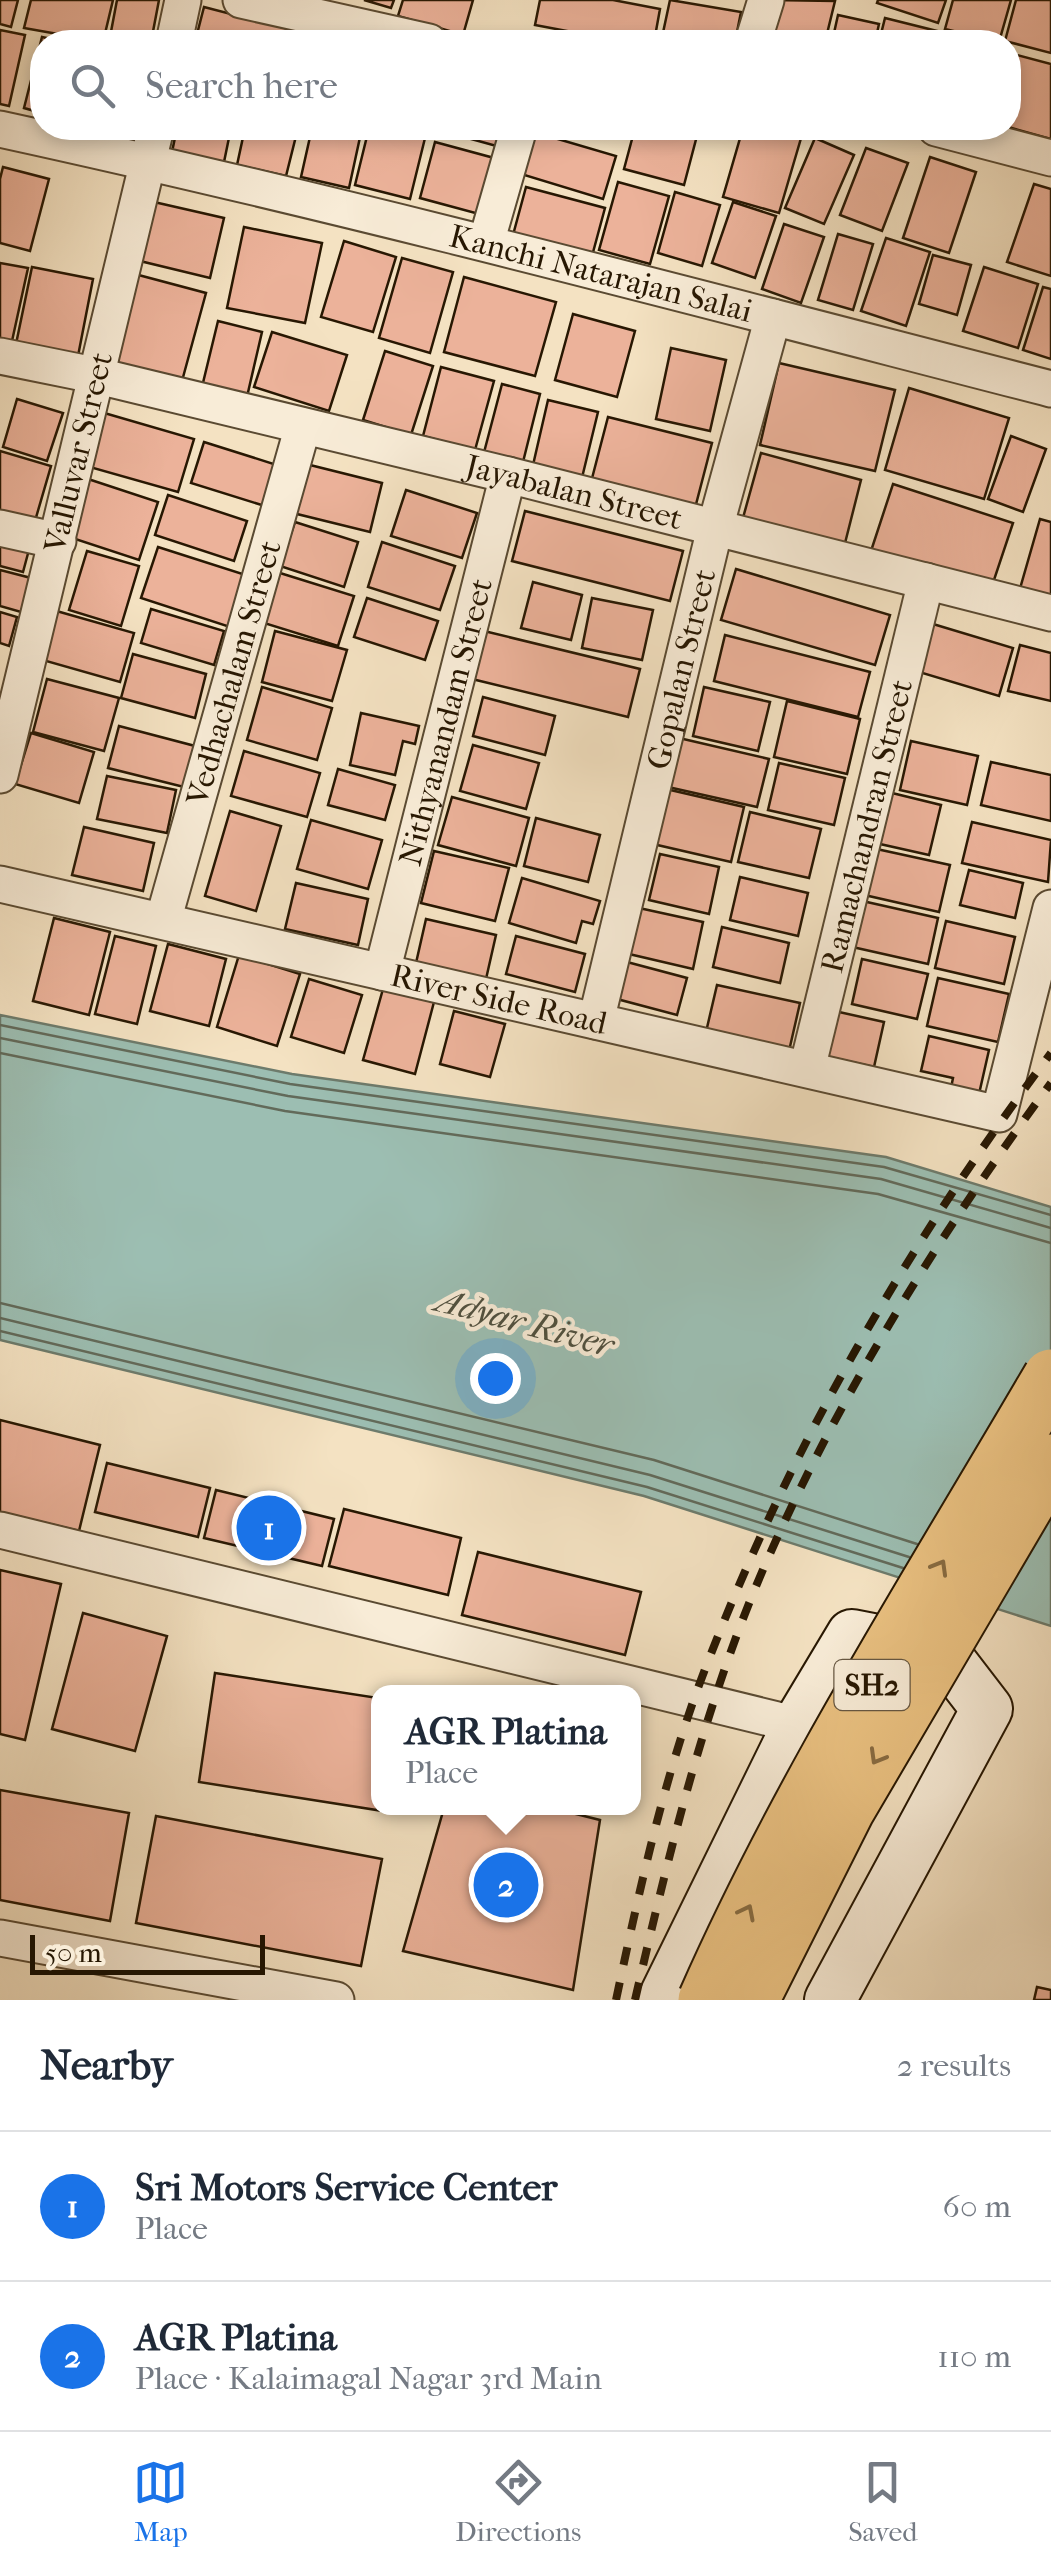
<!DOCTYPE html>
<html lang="en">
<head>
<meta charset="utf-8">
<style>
	:root { --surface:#fff; --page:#f6f6f7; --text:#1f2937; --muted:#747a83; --line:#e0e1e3; --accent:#1a73e8 }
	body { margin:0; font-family:"IM FELL French Canon",serif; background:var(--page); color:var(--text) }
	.scale { position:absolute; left:30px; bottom:25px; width:235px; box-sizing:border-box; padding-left:10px; border:5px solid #271702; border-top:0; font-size:28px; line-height:35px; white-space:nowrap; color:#271702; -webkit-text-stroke:8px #f8ecd7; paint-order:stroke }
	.you { position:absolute; left:495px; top:1378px; width:35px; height:35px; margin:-25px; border:8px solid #fff; border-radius:50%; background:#1a73e8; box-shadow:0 0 0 15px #1a73e833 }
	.badge { display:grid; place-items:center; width:65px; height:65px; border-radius:50%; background:var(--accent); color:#fff; font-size:32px; font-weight:700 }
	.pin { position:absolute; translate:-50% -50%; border:5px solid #fff; box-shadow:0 2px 10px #0006 }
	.popup { position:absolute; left:371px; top:1685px; width:270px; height:130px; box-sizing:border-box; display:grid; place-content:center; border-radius:20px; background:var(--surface); filter:drop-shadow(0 2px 8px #0005); font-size:32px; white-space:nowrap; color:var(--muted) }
	.popup b { font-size:38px; color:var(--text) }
	.popup::after { content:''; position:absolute; left:50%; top:100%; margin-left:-20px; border:20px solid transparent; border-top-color:var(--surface) }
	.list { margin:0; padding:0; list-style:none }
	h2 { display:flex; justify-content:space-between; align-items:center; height:130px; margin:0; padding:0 40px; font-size:42px }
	h2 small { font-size:32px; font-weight:400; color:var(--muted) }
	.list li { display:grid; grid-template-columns:65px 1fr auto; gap:30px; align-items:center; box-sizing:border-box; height:150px; padding:0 40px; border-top:2px solid var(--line) }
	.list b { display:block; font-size:38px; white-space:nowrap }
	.list p { margin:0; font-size:32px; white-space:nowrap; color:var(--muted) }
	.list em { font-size:32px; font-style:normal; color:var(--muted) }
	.icon { flex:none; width:55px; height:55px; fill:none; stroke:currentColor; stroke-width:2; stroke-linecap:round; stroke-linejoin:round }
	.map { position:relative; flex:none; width:1051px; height:2000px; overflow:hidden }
	.search { position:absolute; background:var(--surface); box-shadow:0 5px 15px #0003; left:30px; right:30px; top:30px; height:110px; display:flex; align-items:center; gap:25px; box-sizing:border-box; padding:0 35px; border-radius:40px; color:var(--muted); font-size:38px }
	.sheet { height:430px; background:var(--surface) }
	nav { display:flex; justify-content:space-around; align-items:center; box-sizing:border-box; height:140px; border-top:2px solid var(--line); background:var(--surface); font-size:28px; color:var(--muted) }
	nav a { display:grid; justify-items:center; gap:5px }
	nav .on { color:var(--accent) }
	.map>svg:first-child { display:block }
	.water { fill:#9cbeb2; stroke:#6d7b6c; stroke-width:2.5 }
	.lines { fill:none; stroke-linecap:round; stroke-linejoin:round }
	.shore { stroke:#626a5a; stroke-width:2.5 }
	.building { fill:#ecb29a; stroke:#271702; stroke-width:2.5 }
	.street-casing { stroke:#5a4a32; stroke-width:39 }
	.secondary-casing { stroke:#271702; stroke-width:54 }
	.street { stroke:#f8ecd7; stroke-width:35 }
	.secondary { stroke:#f8ecd7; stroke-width:50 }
	.rail { stroke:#271702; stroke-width:8; stroke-dasharray:18 18; stroke-linecap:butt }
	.primary-bridge-casing { stroke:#271702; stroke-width:59; stroke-linecap:butt }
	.primary-bridge { stroke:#eac181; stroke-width:55 }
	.oneway { stroke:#886c42 }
	.labels { text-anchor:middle; stroke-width:9; stroke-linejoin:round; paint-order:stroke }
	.shield { fill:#f8ecd7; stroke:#665742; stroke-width:2.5 }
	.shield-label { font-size:30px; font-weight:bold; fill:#271702 }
	.street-label { font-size:32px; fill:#271702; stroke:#f8ecd7 }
	.water-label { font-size:35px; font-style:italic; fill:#505140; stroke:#f8ecd7 }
</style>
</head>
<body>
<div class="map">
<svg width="1051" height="2000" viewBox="0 0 1051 2000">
	<rect width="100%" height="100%" fill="#f4e2c2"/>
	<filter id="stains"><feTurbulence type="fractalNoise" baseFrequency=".002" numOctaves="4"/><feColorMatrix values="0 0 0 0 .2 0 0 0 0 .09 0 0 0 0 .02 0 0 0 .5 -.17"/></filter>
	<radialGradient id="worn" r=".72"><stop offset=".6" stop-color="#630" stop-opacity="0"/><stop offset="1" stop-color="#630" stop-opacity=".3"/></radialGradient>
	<polygon class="water" points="0,1015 292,1074 886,1157 1051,1207 1051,1626 644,1496 0,1340"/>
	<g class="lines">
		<g class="shore">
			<polyline points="0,1025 290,1084 884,1167 1051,1215"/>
			<polyline points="0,1038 288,1096 881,1179 1051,1228"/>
			<polyline points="0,1053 285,1111 878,1194 1051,1243"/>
			<polyline points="0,1303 654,1460 917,1544"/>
			<polyline points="0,1318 650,1475 909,1557"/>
			<polyline points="0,1331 647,1487 903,1568"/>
		</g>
	</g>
	<g class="building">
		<polygon points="0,0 18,0 11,27 0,24"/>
		<polygon points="31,0 113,0 103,42 24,28"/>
		<polygon points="117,0 159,0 151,42 110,37"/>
		<polygon points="364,0 394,0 391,8"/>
		<polygon points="403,0 473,0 463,35 398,16"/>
		<polygon points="540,0 613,0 660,9 654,42 625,42 535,25"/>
		<polygon points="670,0 741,12 735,42 661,42"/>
		<polygon points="771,0 835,1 825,42 760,42"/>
		<polygon points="878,0 946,0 938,23 877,3"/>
		<polygon points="953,0 1011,0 999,42 945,29"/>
		<polygon points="1016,0 1051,0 1051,53 1005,41"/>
		<polygon points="204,7 323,38 322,42 195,42"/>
		<polygon points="838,15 879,24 875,42 832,42"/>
		<polygon points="885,18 945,33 943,42 879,42"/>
		<polygon points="0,30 25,35 9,106 0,104"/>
		<polygon points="42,37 66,42 42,42 42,113 24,108"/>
		<polygon points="1013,54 1051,64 1051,139 1008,127 1008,72"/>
		<polygon points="177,128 231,128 224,162 172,152"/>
		<polygon points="245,128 298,128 286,176 237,165"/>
		<polygon points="312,128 362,128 349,188 301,177"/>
		<polygon points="369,128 401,128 426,134 410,199 355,185"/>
		<polygon points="447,128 505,128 500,147 446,132"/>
		<polygon points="635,128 699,128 684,185 624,169"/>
		<polygon points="743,128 804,128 779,213 723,197"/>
		<polygon points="534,132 616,156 603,199 521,174"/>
		<polygon points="815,138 854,155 824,224 785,208"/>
		<polygon points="435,142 494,158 479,214 420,198"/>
		<polygon points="866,148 908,163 882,231 840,215"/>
		<polygon points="930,157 976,172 949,253 903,238"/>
		<polygon points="3,167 49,179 30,251 0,243 0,179"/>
		<polygon points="618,182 669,196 650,264 599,250"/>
		<polygon points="1034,184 1051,189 1051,276 1007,262"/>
		<polygon points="526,187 605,208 592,256 513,235"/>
		<polygon points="675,192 720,205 702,266 658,253"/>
		<polygon points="154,202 224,218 210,278 140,261"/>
		<polygon points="733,202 776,216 755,278 712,263"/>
		<polygon points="784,224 824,237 801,303 762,289"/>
		<polygon points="244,227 322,243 305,323 227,308"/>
		<polygon points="838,234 873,244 853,310 818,300"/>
		<polygon points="886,238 930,252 906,326 861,311"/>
		<polygon points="344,241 396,257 373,332 321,317"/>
		<polygon points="933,255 971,265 957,315 919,304"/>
		<polygon points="402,258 453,272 430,353 379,338"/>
		<polygon points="0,263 28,268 12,341 0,338"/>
		<polygon points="32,267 93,279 78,356 16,344"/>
		<polygon points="984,267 1038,284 1018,348 963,331"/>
		<polygon points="131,273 206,293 182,381 107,360"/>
		<polygon points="464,277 556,302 535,376 444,352"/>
		<polygon points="1043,287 1051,289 1051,359 1023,350"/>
		<polygon points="573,314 635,331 617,397 555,380"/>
		<polygon points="218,321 262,332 246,401 201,391"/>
		<polygon points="272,332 347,355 329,411 254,387"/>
		<polygon points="671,348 726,360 710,431 656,419"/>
		<polygon points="385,351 433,366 411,435 363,420"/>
		<polygon points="779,363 895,390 875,471 760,445"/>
		<polygon points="441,367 494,381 475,450 423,436"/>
		<polygon points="502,384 540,394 521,470 482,460"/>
		<polygon points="909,388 1009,418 984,499 885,470"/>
		<polygon points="17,399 63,413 47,461 3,447"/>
		<polygon points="548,400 598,412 579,490 530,478"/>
		<polygon points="94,410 194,439 178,492 79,464"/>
		<polygon points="608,417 712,443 694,512 590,486"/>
		<polygon points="1011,436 1046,449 1023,512 988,499"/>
		<polygon points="204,442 280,466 268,507 191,483"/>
		<polygon points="0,451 51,466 35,521 0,511"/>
		<polygon points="761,453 861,480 843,551 741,525"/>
		<polygon points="306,464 382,483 370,532 293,513"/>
		<polygon points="82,477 158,502 139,560 63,535"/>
		<polygon points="893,484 1013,523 991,589 871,551"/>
		<polygon points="406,490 477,513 462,558 391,536"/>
		<polygon points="168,495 247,521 234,561 155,535"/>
		<polygon points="525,511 683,551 670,601 512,561"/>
		<polygon points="1040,519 1051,522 1051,609 1017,599"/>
		<polygon points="295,522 358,542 344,587 280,566"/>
		<polygon points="0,538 30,546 23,572 0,566"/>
		<polygon points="382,542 455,566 440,610 368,587"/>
		<polygon points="158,547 252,577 236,629 141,598"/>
		<polygon points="87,551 139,566 121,626 69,610"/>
		<polygon points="736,569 890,615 875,665 721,620"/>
		<polygon points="0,570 31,578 21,612 0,606"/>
		<polygon points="280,573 354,596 338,646 264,623"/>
		<polygon points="533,582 582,595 571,640 521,628"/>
		<polygon points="367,598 438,621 425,660 354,637"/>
		<polygon points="592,598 653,610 642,660 582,648"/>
		<polygon points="151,609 224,631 214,665 141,643"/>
		<polygon points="53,610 134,633 120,682 39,659"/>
		<polygon points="0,612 17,617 9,646 0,643"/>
		<polygon points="933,624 1013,648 999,696 919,672"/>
		<polygon points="275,631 347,650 332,701 262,682"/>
		<polygon points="484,631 640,669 628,717 472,679"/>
		<polygon points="725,635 870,672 858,717 714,681"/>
		<polygon points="1020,645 1051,653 1051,701 1008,691"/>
		<polygon points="133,654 206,674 195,718 121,698"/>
		<polygon points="47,679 119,698 104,751 33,732"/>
		<polygon points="262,687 332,708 317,760 247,740"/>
		<polygon points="704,687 770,702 758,751 693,736"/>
		<polygon points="483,697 555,716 545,755 473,736"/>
		<polygon points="787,701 860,719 847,774 774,757"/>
		<polygon points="361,713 419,726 415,744 403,741 395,775 350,765"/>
		<polygon points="119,726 195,746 184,787 108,768"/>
		<polygon points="31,733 94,752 79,803 15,784"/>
		<polygon points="679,738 769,759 757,807 668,787"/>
		<polygon points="911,741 978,756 967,805 900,790"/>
		<polygon points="473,745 539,763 526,809 460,791"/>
		<polygon points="244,751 320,773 307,817 231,796"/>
		<polygon points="991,762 1051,775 1051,821 981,805"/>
		<polygon points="779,763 845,778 834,825 768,810"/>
		<polygon points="338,769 395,785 385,820 328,805"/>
		<polygon points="107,776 176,790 167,833 97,819"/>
		<polygon points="666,789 744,807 731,862 653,844"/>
		<polygon points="892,793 941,805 929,855 880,844"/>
		<polygon points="452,797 529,818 516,866 438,845"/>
		<polygon points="230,811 281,826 256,911 205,896"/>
		<polygon points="750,812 821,829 809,878 738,862"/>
		<polygon points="536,818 600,835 588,882 524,866"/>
		<polygon points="311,820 382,840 368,889 297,869"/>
		<polygon points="972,822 1051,840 1048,882 962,863"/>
		<polygon points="84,827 154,843 143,891 72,875"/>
		<polygon points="872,848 950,865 939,912 860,894"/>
		<polygon points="434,851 509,868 495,921 421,903"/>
		<polygon points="660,854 719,867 709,914 649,900"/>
		<polygon points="969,870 1023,883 1015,918 960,905"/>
		<polygon points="740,877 808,893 798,936 730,920"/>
		<polygon points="522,878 600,901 593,924 582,921 576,943 509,923"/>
		<polygon points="296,883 368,899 358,945 285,929"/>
		<polygon points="858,900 938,918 928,964 848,946"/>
		<polygon points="639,908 703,922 693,969 629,954"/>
		<polygon points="54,918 110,932 89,1015 33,1001"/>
		<polygon points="426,919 496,935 486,979 416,963"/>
		<polygon points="946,921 1015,937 1004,984 935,968"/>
		<polygon points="722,927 789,943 780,983 713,967"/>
		<polygon points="115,936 156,946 137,1024 95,1014"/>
		<polygon points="516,936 585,954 575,992 506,974"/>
		<polygon points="168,944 226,959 209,1026 150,1011"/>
		<polygon points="239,955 300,974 277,1046 217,1027"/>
		<polygon points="862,959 928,974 917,1019 852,1004"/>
		<polygon points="627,962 687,978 677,1015 617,999"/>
		<polygon points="938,978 1009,994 998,1042 927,1026"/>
		<polygon points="309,979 362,995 344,1053 291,1037"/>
		<polygon points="717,985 800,1003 789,1051 706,1032"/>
		<polygon points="383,989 434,1002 415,1074 363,1060"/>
		<polygon points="830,1010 884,1022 874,1067 820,1055"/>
		<polygon points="454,1011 505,1024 490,1077 440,1064"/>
		<polygon points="929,1036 989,1050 979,1094 951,1088 953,1078 921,1071"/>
		<polygon points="0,1420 100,1445 79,1531 0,1512"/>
		<polygon points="107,1463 210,1488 198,1537 95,1512"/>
		<polygon points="216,1490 334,1519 322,1566 204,1538"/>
		<polygon points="344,1509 461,1538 448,1595 329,1566"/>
		<polygon points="478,1552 641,1592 625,1655 462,1615"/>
		<polygon points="0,1570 61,1584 25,1740 0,1734"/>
		<polygon points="83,1613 167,1636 135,1751 52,1729"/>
		<polygon points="215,1673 378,1698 378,1808 384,1808 383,1811 199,1782"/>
		<polygon points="0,1790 129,1813 110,1921 0,1900"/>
		<polygon points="444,1808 552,1808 600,1820 573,1990 403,1951"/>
		<polygon points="156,1816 382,1859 361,1966 136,1923"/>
		<polygon points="1037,1987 1051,1990 1051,2000 1034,2000"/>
	</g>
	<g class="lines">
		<g class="street-casing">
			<g id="street">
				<polyline points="241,0 429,42"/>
				<polyline points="174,42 183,0"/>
				<polyline points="753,42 766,0"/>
				<polyline points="936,128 1051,158"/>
				<path id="s1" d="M0,129C353,206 702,299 1051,389"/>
				<polyline points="486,243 519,128"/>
				<path id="s2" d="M0,356L94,375L508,475L1051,613"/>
				<polyline points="0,528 58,541"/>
				<path id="s3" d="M0,775L156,128"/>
				<path id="s4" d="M0,884L999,1114L1051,908"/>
				<path id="s5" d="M163,921L303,426"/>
				<path id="s6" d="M382,972L508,475"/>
				<path id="s7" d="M596,1021L715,528L773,317"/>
				<path id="s8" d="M807,1069L926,581"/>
				<polyline points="0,1530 798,1725"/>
				<polyline points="0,1938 336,2000"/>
			</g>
		</g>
		<g class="secondary-casing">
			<polyline id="secondary" points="663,2000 798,1725 852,1635 944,1653 987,1709 830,2000"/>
		</g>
		<use href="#street" class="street"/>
		<use href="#secondary" class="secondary"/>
		<g class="rail">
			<path d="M616,2000C640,1887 665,1772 707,1664C793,1441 908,1244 1051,1053"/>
			<path d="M635,2000C669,1853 705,1703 765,1565C840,1393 940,1233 1051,1083"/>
		</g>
		<g class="primary-bridge-casing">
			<g id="primary-bridge">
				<path d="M706,2000C801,1784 932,1581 1051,1377"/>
				<polyline points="751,2000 847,1809 1051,1462"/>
			</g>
		</g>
		<use href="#primary-bridge" class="primary-bridge"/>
	</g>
	<defs><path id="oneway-chevron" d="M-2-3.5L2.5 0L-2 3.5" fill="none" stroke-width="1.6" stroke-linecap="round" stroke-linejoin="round" transform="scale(2.5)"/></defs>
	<g class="oneway">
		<use href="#oneway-chevron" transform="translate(940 1567) rotate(-60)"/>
		<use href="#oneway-chevron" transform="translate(877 1757) rotate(120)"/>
		<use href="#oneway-chevron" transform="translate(747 1912) rotate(-63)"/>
	</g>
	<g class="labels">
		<rect class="shield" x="834.5" y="1660" width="75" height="50" rx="8"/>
		<g class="shield-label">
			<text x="872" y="1695">SH2</text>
		</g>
		<g class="street-label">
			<text dy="11" stroke="none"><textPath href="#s1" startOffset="618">Kanchi Natarajan Salai</textPath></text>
			<text dy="11" stroke="none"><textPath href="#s3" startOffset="332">Valluvar Street</textPath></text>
			<text dy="11" stroke="none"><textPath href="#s2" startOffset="590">Jayabalan Street</textPath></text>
			<text dy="11" stroke="none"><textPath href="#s7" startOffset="362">Gopalan Street</textPath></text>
			<text dy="11" stroke="none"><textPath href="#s5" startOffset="258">Vedhachalam Street</textPath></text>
			<text dy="11" stroke="none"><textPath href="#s6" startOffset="258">Nithyanandam Street</textPath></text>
			<text dy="11" stroke="none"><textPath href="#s8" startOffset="250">Ramachandran Street</textPath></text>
			<text dy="11" stroke="none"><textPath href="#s4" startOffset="512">River Side Road</textPath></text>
		</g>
		<g class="water-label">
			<text transform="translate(525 1322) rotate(15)" y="12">Adyar River</text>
		</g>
	</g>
	<rect width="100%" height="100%" filter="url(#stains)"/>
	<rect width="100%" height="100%" fill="url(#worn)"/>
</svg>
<div class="scale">50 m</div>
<div class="you"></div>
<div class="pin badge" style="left:269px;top:1528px">1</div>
<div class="pin badge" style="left:506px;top:1885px">2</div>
<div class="popup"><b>AGR Platina</b>Place</div>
<div class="search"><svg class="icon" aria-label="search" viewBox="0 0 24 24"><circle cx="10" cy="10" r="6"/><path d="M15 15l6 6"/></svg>Search here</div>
</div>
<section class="sheet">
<h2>Nearby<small>2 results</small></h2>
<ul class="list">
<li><span class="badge">1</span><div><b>Sri Motors Service Center</b><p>Place</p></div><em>60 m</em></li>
<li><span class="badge">2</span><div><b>AGR Platina</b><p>Place · Kalaimagal Nagar 3rd Main</p></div><em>110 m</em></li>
</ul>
</section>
<nav>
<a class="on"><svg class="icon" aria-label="map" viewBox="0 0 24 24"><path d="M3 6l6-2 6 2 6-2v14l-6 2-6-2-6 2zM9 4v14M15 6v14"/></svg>Map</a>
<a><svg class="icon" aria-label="directions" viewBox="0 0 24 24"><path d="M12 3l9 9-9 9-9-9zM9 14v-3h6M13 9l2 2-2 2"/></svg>Directions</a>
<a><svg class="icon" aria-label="saved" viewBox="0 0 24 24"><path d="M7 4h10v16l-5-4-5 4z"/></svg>Saved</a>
</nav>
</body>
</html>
